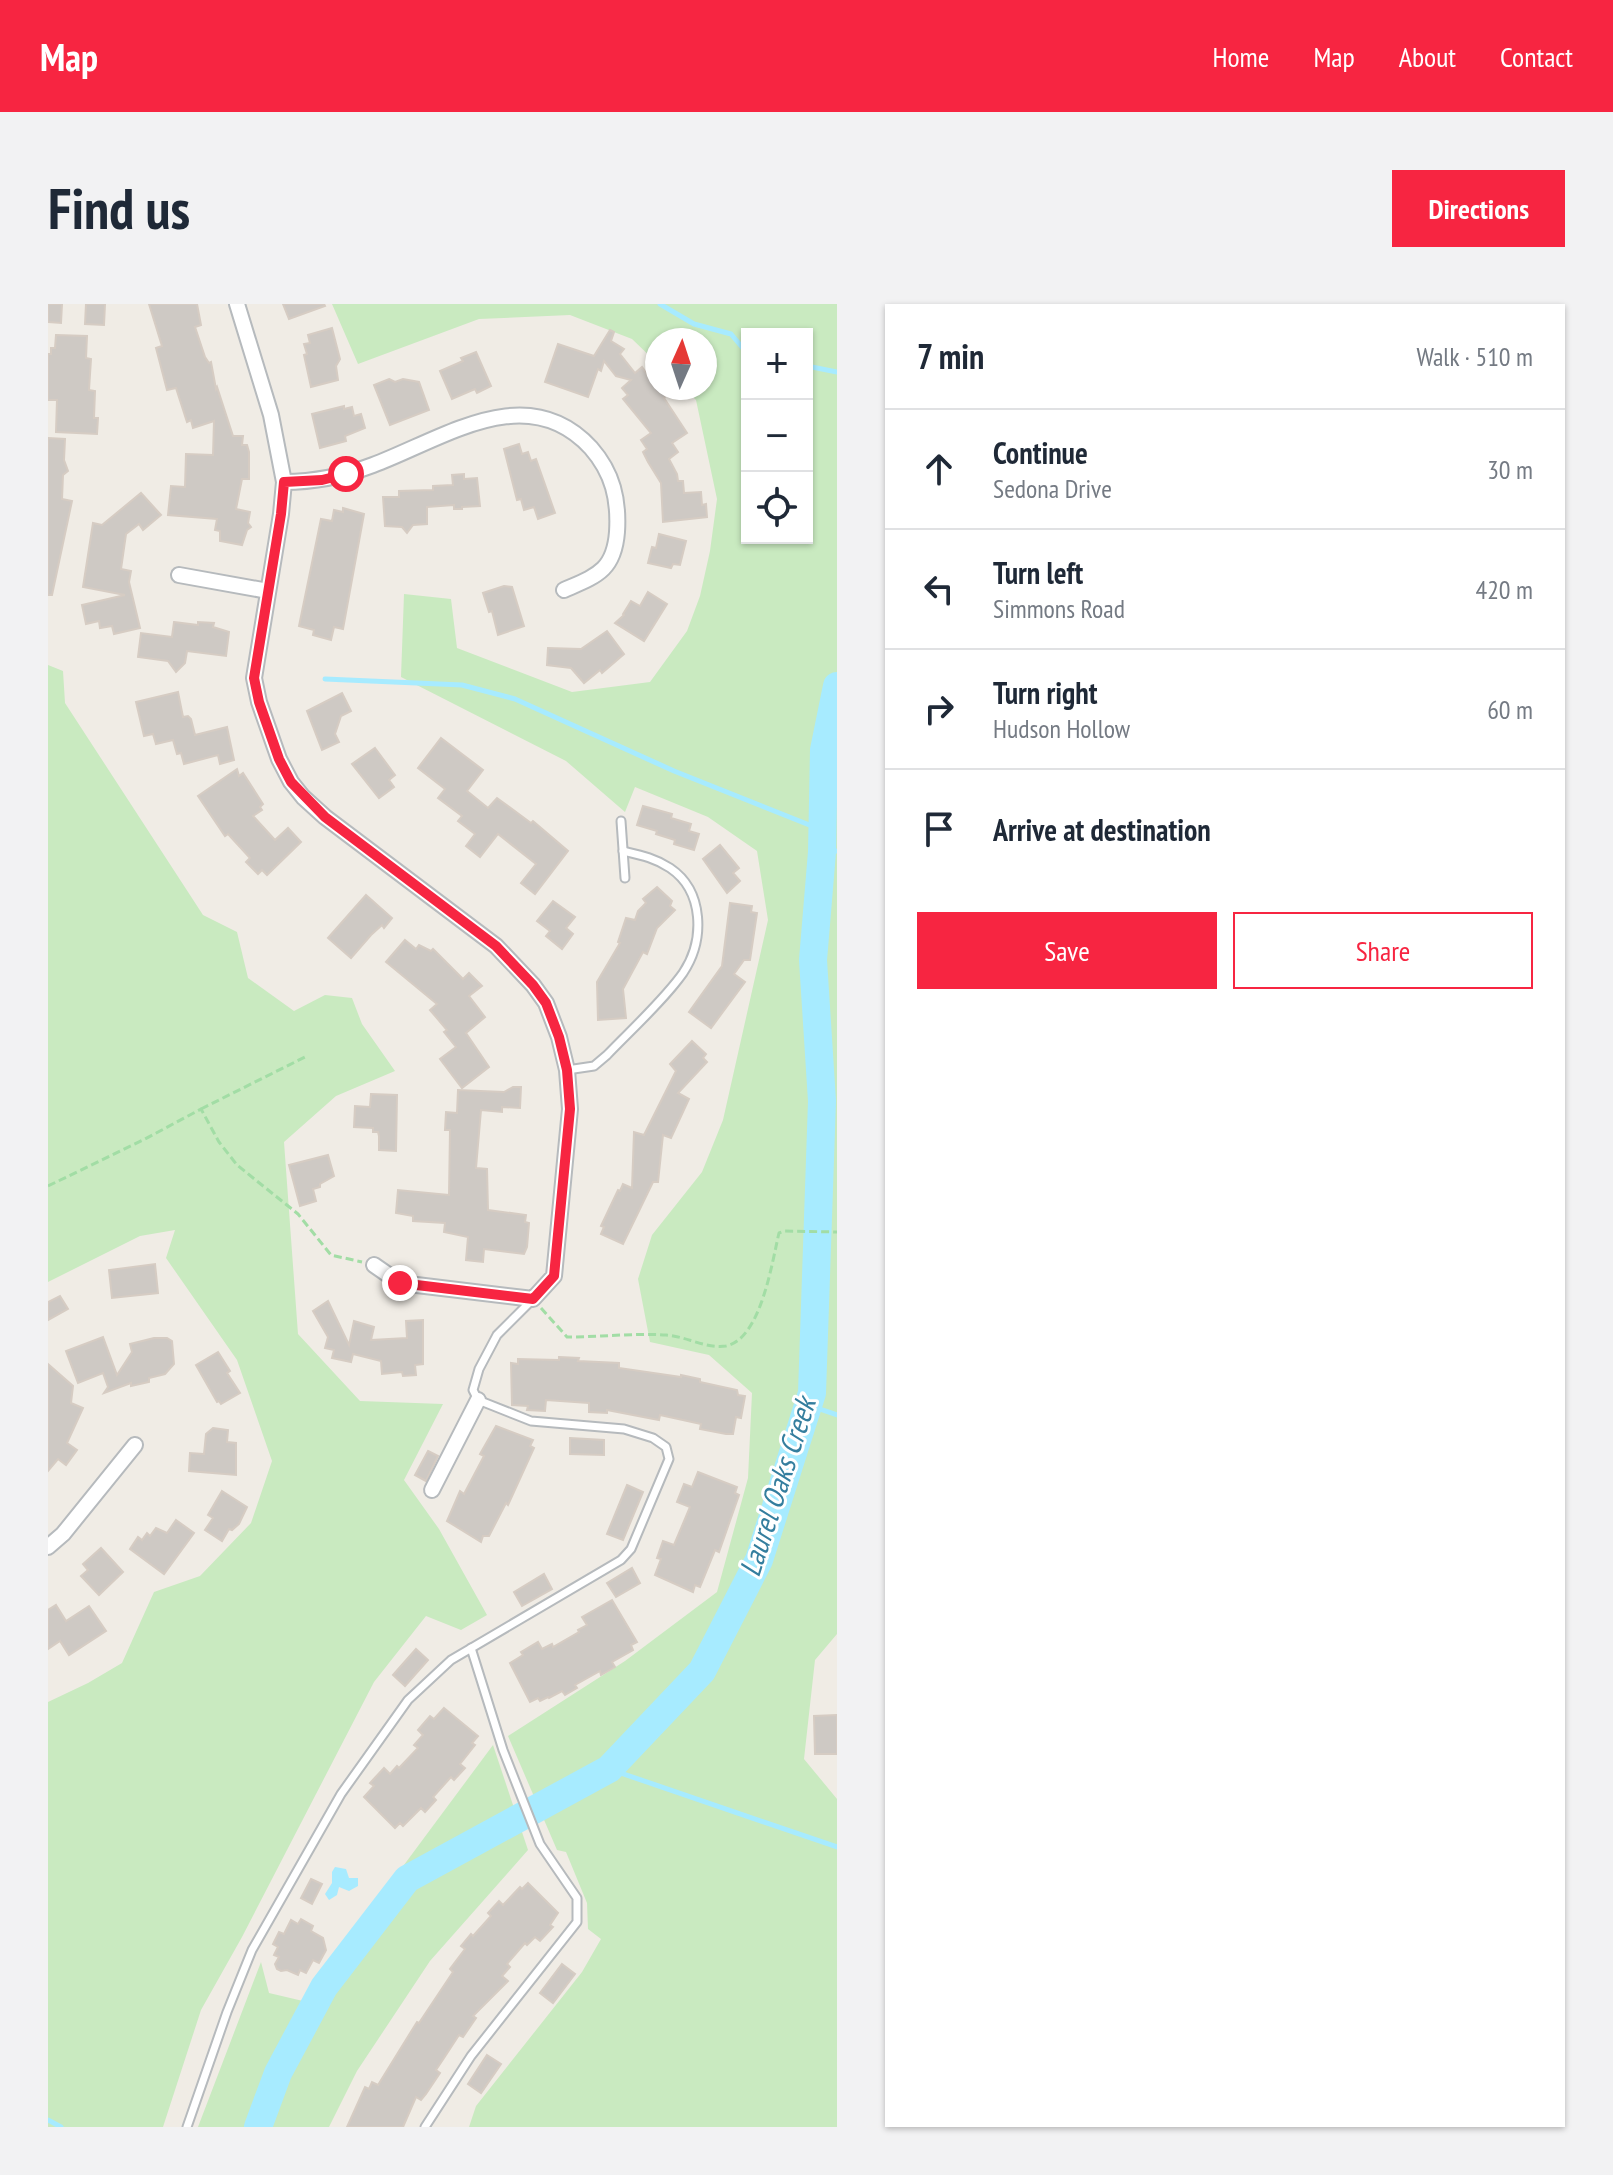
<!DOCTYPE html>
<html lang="en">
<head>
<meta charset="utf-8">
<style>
	:root { --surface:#fff; --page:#f2f2f3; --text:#1f2937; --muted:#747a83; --line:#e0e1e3; --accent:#f72541 }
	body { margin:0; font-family:"PT Sans Narrow",sans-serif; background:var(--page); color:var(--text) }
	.controls { position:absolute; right:24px; top:24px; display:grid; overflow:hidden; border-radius:0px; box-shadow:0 2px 6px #0004 }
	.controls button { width:72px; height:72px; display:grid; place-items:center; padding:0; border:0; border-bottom:2px solid var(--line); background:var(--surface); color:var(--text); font:40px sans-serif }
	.compass { position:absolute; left:597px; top:24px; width:72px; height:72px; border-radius:50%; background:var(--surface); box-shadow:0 2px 6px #0004; rotate:3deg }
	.stop { position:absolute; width:24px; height:24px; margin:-18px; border:6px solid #f72541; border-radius:50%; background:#fff }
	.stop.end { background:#f72541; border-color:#fff; box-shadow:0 2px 8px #0008 }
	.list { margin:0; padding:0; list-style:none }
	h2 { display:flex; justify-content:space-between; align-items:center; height:104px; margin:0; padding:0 32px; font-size:34px }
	h2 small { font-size:26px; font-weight:400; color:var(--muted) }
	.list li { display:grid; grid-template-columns:52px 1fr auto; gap:24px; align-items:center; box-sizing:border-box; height:120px; padding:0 32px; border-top:2px solid var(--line) }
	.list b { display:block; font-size:30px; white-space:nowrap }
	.list p { margin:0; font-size:26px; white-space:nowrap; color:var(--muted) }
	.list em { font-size:26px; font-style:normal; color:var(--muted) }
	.actions { display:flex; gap:16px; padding:24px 32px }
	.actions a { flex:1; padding:18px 0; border:2px solid var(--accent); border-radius:0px; text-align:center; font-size:28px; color:var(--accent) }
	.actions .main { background:var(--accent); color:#fff }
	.icon { flex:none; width:44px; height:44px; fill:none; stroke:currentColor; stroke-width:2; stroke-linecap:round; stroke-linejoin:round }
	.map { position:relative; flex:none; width:789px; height:1823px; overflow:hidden; border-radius:0px }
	header { display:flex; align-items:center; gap:48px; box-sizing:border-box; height:112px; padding:0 40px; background:var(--accent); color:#fff }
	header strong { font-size:38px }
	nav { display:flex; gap:44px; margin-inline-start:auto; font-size:28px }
	.intro { display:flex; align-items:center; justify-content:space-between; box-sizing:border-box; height:192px; padding:0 48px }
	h1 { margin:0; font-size:56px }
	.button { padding:20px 36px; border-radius:0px; background:var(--accent); color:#fff; font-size:28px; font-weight:700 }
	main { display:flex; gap:48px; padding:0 48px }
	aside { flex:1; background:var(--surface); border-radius:0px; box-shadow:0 2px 6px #0004 }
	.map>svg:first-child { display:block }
	.green { fill:#c9eac0; fill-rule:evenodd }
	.water { fill:#a7ebff }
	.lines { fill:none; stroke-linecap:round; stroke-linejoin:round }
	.stream { stroke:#a7ebff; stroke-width:5 }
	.river { stroke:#a7ebff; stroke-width:28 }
	.building { fill:#cec9c4; stroke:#d6ccc3; stroke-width:2 }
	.lane-casing { stroke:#b6babd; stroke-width:11 }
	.street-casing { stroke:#b6babd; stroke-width:18 }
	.path { stroke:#a2dda5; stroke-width:3; stroke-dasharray:8 4; stroke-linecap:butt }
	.lane { stroke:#fff; stroke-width:7 }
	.street { stroke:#fff; stroke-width:14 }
	.route { stroke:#f72541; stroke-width:10 }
	.labels { text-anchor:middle; stroke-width:6; stroke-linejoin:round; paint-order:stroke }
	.water-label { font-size:30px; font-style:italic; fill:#347e9e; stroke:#fff }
</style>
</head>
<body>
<header>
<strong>Map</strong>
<nav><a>Home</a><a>Map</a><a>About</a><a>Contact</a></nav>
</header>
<div class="intro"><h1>Find us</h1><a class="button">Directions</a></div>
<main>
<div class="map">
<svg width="789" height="1823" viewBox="0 0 789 1823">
	<rect width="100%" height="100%" fill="#f0ece5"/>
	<g class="green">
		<path d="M284,0H789V1330L767,1356L756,1455L789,1495V1823H421L428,1802L534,1668L553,1635L540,1625L539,1599L518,1548L509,1546L460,1432L577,1357L669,1288L700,1174L704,1089L661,1051L602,1038L590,975L604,931L654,868L675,816L720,616L709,547L660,513L587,483L577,508L518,457L353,373L356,290L403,295L409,344L524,388L602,378L639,327L652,292L662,247L669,195L648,96L636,84H657V36H609V59L584,35L522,11L431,15L310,60ZM699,30H759V234H699Z"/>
		<polygon points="0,361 15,367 17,399 155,611 189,628 200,674 246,707 277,691 304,694 314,720 347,767 288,792 236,838 250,1030 312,1097 395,1100 356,1176 391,1225 439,1311 413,1326 378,1312 326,1378 194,1633 153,1706 115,1823 0,1823 0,1398 40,1379 74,1359 106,1288 152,1272 203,1219 224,1157 189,1056 118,954 127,926 92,932 0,978"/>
		<polygon points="445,1441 480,1546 382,1657 309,1767 281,1823 150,1823 213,1658 221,1689 255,1697"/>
	</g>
	<polygon class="water" points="287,1563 298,1565 301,1574 310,1574 310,1582 301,1587 291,1583 289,1591 281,1596 277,1590 284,1579 284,1568"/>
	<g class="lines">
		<g class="stream">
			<polyline points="612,0 646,20 683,30 699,49"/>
			<polyline points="759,62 789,68"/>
			<polyline points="277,375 414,381 467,395 626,467 774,526"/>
			<polyline points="774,548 789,547"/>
			<polyline points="760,1101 789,1111"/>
			<polyline points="561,1465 789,1543"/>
			<polyline points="0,1816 13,1823"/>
		</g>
		<polyline class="river" points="210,1823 230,1769 276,1683 359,1575 561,1465 654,1367 711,1256 764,1089 774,797 765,656 774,548 776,446 789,382"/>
	</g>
	<g class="building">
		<polygon points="0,0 14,0 13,19 0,18"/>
		<polygon points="38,0 57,0 56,21 37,20"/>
		<polygon points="101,0 149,0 153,21 147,23 157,53 161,59 163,58 168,85 169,83 185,132 195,132 194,141 199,141 201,148 201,175 194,175 188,205 202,208 200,219 203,223 199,226 194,241 172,237 172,227 167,226 169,215 120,211 123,182 137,183 138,150 165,151 166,117 145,124 143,116 139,118 128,84 119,86 108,44 114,42"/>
		<polygon points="235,0 276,0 277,2 241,15"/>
		<polygon points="284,24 292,55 288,62 290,76 263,83 256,51 259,50 256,40 262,39 260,31"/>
		<polygon points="562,26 566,28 563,37 576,45 572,50 587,69 594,63 609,84 616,84 618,92 616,94 639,129 624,139 630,148 621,155 629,170 630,177 635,177 636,189 653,188 654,201 658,200 659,213 615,218 613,179 600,158 595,148 599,145 593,136 603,129 575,95 580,91 574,84 583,76 568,72 556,57 553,67 550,65 540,93 497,78 510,40 546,52"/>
		<polygon points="8,31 39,32 38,54 43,55 41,86 47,87 46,114 50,114 49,130 8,128 9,96 0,96 0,50 3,50 3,44 7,44"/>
		<polygon points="428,48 443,82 429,89 427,85 404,95 392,67 415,57 413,54"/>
		<polygon points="341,75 347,78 355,75 371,78 381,106 342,121 326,81"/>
		<polygon points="296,102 296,105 304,103 306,112 313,110 317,124 297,132 298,137 272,144 264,110"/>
		<polygon points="0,134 17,135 16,156 20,167 15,171 14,195 24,197 4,291 0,291"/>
		<polygon points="471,140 474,150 480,148 483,157 488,155 507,209 490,215 486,203 476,206 473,195 469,196 456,145"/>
		<polygon points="416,170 416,175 429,174 432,202 414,203 414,205 406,205 406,201 379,203 379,220 365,221 359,229 354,223 337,222 335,193 351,193 351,187 385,186 385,182 405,181 404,171"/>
		<polygon points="93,189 113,211 95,226 91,220 78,230 73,265 83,267 81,278 92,324 66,330 64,322 52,324 51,317 38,320 34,301 77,291 35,283 45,219 54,221"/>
		<polygon points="295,204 316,210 295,325 286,323 283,336 265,331 266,326 251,322 273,215 284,217 286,206 295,208"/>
		<polygon points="611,230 638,237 632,261 625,260 623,264 600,259 604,243 608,244"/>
		<polygon points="456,282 464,283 476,322 450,331 444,307 441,308 435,289"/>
		<polygon points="600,288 619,300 596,337 567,319 576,311 575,310 583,297 592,302"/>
		<polygon points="126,318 150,321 150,318 166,319 165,323 181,328 178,352 139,347 137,359 128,368 120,357 90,353 93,329 124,333"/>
		<polygon points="559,327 576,350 554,369 552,366 536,379 523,364 499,361 500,344 533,345"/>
		<polygon points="130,388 135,413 140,412 143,415 147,431 179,423 186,456 172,460 170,451 136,460 133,449 129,450 125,436 108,440 105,430 96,432 88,398"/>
		<polygon points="294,389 303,407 293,412 287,430 291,438 274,446 259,407"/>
		<polygon points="393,434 435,466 419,487 440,504 449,494 483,519 485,517 520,547 487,590 473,579 488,560 450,530 432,553 418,542 427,530 410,517 414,512 390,494 397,485 370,464"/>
		<polygon points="327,444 347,471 341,476 346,483 331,494 304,460"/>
		<polygon points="189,465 191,472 195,469 215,500 212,503 214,506 205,512 227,536 240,524 253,538 219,571 214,566 210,570 198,558 202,554 180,530 177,532 150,492"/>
		<polygon points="595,502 624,510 623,514 643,520 641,527 651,530 646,546 626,540 627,536 608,530 609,527 589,521"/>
		<polygon points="672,541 691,564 685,569 692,577 679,589 655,555"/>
		<polygon points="609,583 624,597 622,602 627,606 609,624 599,650 595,648 575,685 578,714 550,716 549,678 572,639 570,638 578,614 587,616 590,607 598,599 595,595"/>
		<polygon points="318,591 344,614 336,624 334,621 323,631 303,654 280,634"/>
		<polygon points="505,597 527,613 518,624 525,630 514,645 498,632 502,627 489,617"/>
		<polygon points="682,599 704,602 703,608 709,609 702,656 696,656 686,670 697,678 663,724 641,708 674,662"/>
		<polygon points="357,636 368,645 371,641 383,647 385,645 415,675 421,669 434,682 421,692 437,713 418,729 441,763 414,784 392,755 408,743 396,728 399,726 382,706 389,700 338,658"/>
		<polygon points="644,737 658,750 655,754 659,758 630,789 641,795 623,834 615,831 610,878 605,878 575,940 553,930 556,923 553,922 570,886 572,887 575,880 584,884 586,828 596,831 628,767 622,760"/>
		<polygon points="465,783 473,783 472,804 454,803 454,808 433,806 428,864 439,865 440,906 478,911 477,918 481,919 479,943 476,950 436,945 435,958 418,956 420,933 396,928 397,919 365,917 365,912 348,909 350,886 401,891 402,826 397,826 398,808 409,809 410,786 456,788"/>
		<polygon points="323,790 349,791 348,847 331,846 331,832 330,828 325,828 325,824 306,823 307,802 322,803"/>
		<polygon points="280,851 286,872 272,880 272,883 265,885 268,897 252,902 241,861"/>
		<polygon points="107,960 110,989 64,994 61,966"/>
		<polygon points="12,992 20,1005 0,1016 0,998"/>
		<polygon points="280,997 301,1041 306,1017 326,1023 323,1036 359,1034 358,1017 375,1016 375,1060 367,1061 368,1071 355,1072 354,1068 334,1070 333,1057 305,1050 303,1058 284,1054 286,1046 277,1044 280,1033 265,1007"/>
		<polygon points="55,1033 69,1071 84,1048 82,1040 106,1034 119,1034 124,1037 126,1060 117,1070 101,1074 101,1078 83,1082 83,1079 56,1089 60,1083 55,1069 30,1079 18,1047"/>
		<polygon points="170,1048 182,1067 179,1069 192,1089 173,1100 171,1097 169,1098 148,1061"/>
		<polygon points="511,1053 531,1054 530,1057 571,1059 571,1064 633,1073 633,1071 652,1075 652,1078 689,1086 690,1091 697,1092 693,1114 688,1113 685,1130 678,1130 652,1125 653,1120 612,1111 611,1116 559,1106 559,1109 541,1108 541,1099 498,1096 497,1107 479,1106 480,1102 464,1101 463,1059 470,1060 470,1055 511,1056"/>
		<polygon points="0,1060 25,1082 23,1099 35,1104 19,1139 29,1146 18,1161 10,1155 0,1167"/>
		<polygon points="448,1122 485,1136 482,1142 486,1144 460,1201 458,1199 441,1232 435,1232 433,1238 399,1217 412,1187 416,1190 436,1152 432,1150"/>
		<polygon points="165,1124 180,1126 179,1138 188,1139 188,1171 141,1167 142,1149 156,1150 158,1130"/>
		<polygon points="522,1134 556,1136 556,1151 522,1150"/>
		<polygon points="380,1147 390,1152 378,1177 367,1171"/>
		<polygon points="650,1168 689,1183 687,1189 691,1191 671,1248 667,1246 652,1283 647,1281 645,1288 607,1271 613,1255 609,1254 615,1237 626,1241 642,1203 629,1198 636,1180 644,1183"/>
		<polygon points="579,1181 595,1188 575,1236 559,1230"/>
		<polygon points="174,1187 199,1203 191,1220 184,1226 181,1225 174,1237 157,1226 165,1214 160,1211"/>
		<polygon points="128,1216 146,1229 116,1270 82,1245 90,1233 94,1236 99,1229 102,1232 108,1224 119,1229"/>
		<polygon points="53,1244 75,1268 51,1291 33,1272 40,1266 35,1260"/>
		<polygon points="584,1264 592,1279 568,1293 559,1279"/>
		<polygon points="496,1270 504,1285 474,1302 466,1288"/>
		<polygon points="564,1296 589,1338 583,1341 585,1346 564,1358 567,1363 553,1371 552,1367 527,1381 529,1384 517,1391 514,1387 501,1394 500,1393 492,1397 490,1394 482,1398 462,1359 475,1351 473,1348 490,1338 494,1345 504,1340 505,1343 531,1328 530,1326 539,1321 534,1313"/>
		<polygon points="8,1301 18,1317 41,1302 58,1327 21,1351 12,1337 0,1345 0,1306"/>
		<polygon points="368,1345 380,1356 357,1382 345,1371"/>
		<polygon points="396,1404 430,1432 424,1439 427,1441 412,1460 417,1464 406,1476 403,1473 385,1493 388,1496 377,1508 373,1504 355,1522 352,1519 347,1524 316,1493 326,1482 322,1479 336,1464 342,1470 349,1462 351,1464 370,1444 366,1441 375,1431 370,1426 382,1412 386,1415"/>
		<polygon points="789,1411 789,1450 767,1450 766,1412"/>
		<polygon points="263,1575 274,1580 264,1600 253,1594"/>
		<polygon points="480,1579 510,1609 502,1621 505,1623 492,1637 487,1633 479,1641 477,1639 459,1660 462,1663 454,1672 460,1677 425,1712 428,1714 415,1733 411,1731 396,1754 388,1766 392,1769 378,1790 373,1796 368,1793 355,1823 299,1823 317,1783 321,1785 324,1778 330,1781 369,1718 371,1719 405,1668 402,1665 417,1645 413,1642 423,1630 425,1632 443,1612 440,1609 451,1597 455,1601 472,1583 474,1585"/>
		<polygon points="253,1615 265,1622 263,1627 275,1634 278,1646 271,1659 265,1656 258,1669 252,1666 250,1671 239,1666 233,1667 229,1665 227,1660 231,1653 226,1651 230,1643 225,1640 231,1628 236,1630 243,1616 250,1620"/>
		<polygon points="514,1660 527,1670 505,1699 492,1689"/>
		<polygon points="439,1751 453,1760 433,1789 420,1780"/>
	</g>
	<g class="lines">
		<g class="lane-casing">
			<g id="lane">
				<polyline points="573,517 577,574"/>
				<path d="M519,766L546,762L559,751C583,726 616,696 635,669C657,636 656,587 622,564C607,554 592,551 575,547"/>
				<polyline points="139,1823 179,1708 204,1646 293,1490 360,1396 403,1356 573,1256 583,1245 621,1155 618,1143 605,1134 576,1125 483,1117 430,1096 425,1086 431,1065 449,1031 484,996"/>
				<polyline points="377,1823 423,1752 529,1618 529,1594 492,1540 455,1446 423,1344"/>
			</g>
		</g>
		<g class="street-casing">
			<g id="street">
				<polyline points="189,0 223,111 236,178 233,210 206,374 211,398 231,455 243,478 255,493 277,513 448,642 485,681 498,699 511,733 519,766 522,805 506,972 485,995 352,979 326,961"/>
				<path d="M236,178C267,178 296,172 325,161C395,135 479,74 543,144C565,169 571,196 569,228C566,267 548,272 516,286"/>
				<polyline points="131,271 220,287"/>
				<polyline points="384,1186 430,1096"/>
				<polyline points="0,1243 15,1230 87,1141"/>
			</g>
		</g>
		<g class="path">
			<polyline points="153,805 257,753"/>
			<polyline points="0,882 97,835 153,805 171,838 189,861 250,910 283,951 314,958"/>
			<path d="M493,1004L519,1033C552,1033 586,1029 618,1031C637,1032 658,1045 678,1042C713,1035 724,958 731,929L736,927L789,928"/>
		</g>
		<use href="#lane" class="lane"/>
		<use href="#street" class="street"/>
	</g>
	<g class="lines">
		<polyline class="route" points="298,170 274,176 236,178 233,210 206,374 211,398 231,455 243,478 277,513 448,642 485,681 498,699 511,733 519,766 522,805 506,972 485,995 352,979"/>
	</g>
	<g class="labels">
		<g class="water-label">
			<text transform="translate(730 1183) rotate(-72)" y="10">Laurel Oaks Creek</text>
		</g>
	</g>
</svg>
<div class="controls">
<button>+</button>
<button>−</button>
<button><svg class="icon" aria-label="locate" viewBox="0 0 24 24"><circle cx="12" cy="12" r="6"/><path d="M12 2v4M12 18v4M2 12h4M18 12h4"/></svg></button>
</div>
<svg class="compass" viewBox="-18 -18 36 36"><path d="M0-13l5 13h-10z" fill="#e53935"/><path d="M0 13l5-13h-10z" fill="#747a83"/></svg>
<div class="stop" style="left:298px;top:170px"></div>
<div class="stop end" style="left:352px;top:979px"></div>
</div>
<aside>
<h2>7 min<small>Walk · 510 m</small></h2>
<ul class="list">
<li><svg class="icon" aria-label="ahead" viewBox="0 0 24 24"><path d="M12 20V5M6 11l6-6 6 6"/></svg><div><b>Continue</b><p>Sedona Drive</p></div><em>30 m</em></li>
<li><svg class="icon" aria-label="left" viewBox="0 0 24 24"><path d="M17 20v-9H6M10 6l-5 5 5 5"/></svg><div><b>Turn left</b><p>Simmons Road</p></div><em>420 m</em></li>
<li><svg class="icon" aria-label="right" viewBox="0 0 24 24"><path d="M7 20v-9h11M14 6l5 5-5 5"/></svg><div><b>Turn right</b><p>Hudson Hollow</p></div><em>60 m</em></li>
<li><svg class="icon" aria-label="arrive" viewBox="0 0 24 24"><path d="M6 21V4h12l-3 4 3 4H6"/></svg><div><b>Arrive at destination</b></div></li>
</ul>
<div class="actions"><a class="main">Save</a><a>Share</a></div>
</aside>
</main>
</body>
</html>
